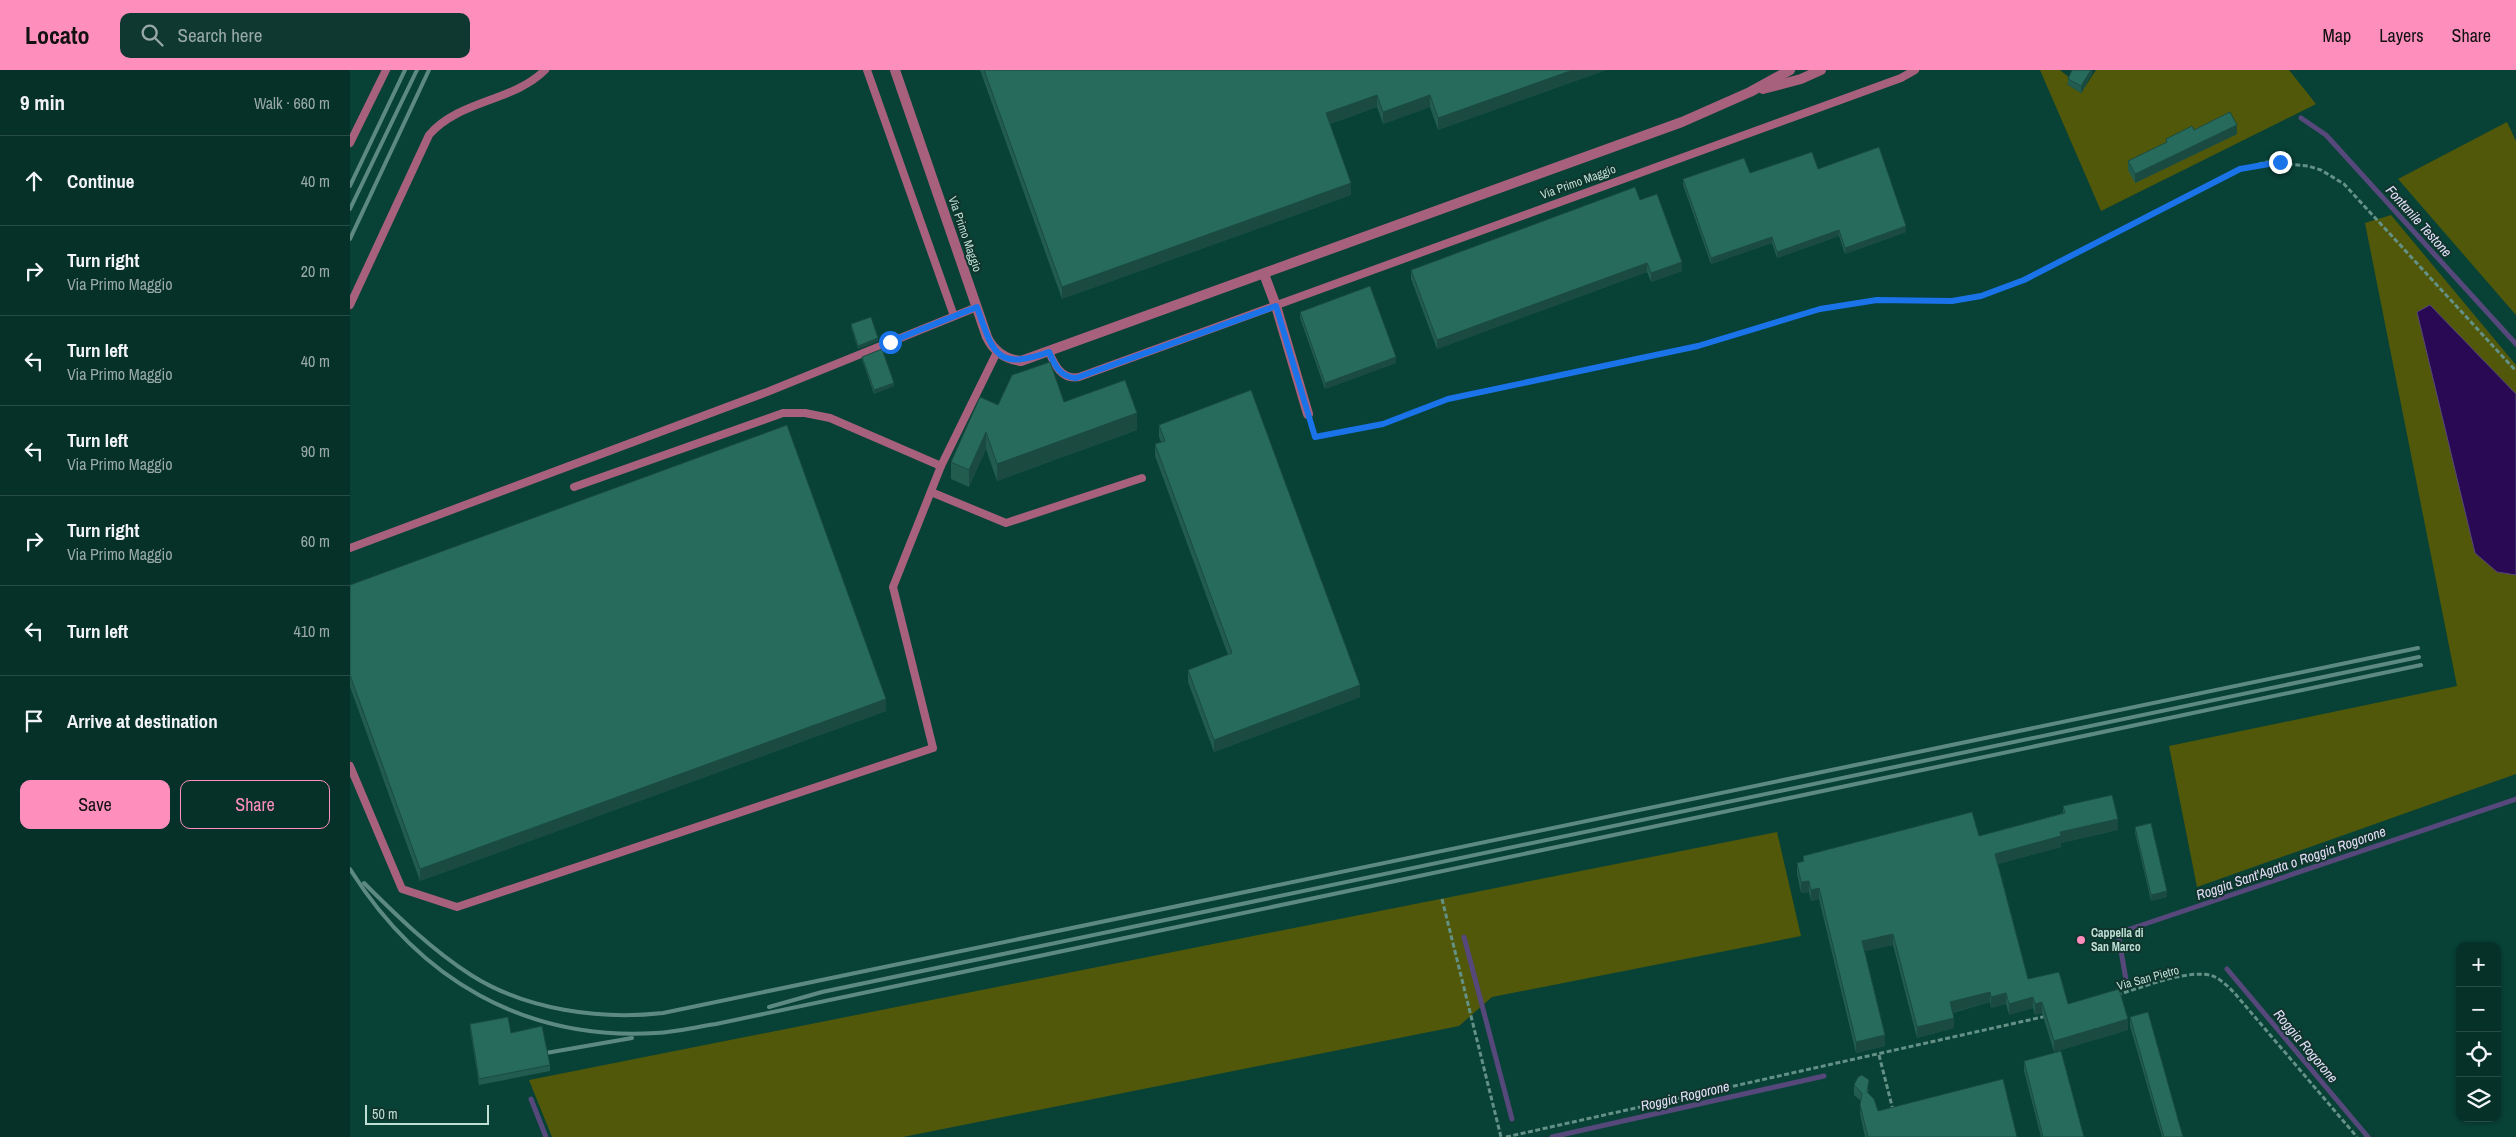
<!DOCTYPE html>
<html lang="en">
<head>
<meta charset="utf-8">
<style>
	:root { --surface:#063128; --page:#0f3930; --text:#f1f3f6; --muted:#98a9a8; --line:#274c45; --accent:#fe8ebb }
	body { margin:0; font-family:"Archivo Narrow",sans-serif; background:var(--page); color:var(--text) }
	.controls { position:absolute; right:15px; bottom:15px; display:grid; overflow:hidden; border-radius:10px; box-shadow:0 1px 4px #0004 }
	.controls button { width:45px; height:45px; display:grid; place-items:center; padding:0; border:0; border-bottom:1px solid var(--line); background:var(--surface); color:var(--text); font:25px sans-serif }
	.scale { position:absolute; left:15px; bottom:12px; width:124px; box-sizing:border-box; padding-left:5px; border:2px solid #bfdfd5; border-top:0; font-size:14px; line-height:18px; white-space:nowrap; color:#bfdfd5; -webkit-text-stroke:4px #10352c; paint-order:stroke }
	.stop { position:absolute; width:15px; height:15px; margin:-11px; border:4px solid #1a73e8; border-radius:50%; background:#fff }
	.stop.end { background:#1a73e8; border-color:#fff; box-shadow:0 1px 5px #0008 }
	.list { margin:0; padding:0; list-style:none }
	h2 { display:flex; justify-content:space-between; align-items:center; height:65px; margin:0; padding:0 20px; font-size:21px }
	h2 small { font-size:16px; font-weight:400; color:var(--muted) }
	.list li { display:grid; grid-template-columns:32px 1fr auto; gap:15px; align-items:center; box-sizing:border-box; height:90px; padding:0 20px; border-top:1px solid var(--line) }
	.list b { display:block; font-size:19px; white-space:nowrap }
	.list p { margin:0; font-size:16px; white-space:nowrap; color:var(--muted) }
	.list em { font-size:16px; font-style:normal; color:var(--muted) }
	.actions { display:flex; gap:10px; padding:15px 20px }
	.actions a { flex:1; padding:11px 0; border:1px solid var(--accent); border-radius:10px; text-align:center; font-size:18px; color:var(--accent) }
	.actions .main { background:var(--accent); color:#111 }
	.icon { flex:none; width:28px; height:28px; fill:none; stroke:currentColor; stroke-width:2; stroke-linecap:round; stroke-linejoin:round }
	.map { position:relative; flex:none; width:2166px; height:1067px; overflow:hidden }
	header { display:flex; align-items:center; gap:30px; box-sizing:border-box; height:70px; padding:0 25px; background:var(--accent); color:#111 }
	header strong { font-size:24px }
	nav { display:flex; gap:28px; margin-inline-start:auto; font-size:18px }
	.search { width:350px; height:45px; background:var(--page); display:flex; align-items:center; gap:12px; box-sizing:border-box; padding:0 18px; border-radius:10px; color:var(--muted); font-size:19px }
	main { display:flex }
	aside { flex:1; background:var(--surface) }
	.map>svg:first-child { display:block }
	.green { fill:#51580a }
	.water { fill:#290854; stroke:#56487b }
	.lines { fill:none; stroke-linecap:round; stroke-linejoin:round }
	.stream { stroke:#56487b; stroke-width:5 }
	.path { stroke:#649186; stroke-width:3; stroke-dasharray:5 2.5; stroke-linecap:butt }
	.service { stroke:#a7617c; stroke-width:8 }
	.minor { stroke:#a7617c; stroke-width:10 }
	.rail { stroke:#5d8a80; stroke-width:4 }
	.wall { fill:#215c4f }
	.shaded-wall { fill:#1b4b40 }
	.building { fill:#266b5c; stroke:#1b4b40 }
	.route { stroke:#1a73e8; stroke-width:6 }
	.poi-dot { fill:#fe8ebb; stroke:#10352c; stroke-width:2 }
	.labels { text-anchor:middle; stroke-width:4; stroke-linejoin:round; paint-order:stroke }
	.street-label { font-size:12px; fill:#bfdfd5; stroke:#10352c }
	.poi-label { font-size:12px; font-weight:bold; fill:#bfdfd5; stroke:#10352c; text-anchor:start }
	.water-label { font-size:14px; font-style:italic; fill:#e3ddf8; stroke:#10352c }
</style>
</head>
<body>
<header>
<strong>Locato</strong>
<div class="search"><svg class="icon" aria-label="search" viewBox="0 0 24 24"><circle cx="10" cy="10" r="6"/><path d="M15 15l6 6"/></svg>Search here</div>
<nav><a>Map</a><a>Layers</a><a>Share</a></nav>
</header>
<main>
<aside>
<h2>9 min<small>Walk · 660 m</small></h2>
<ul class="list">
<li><svg class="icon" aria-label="ahead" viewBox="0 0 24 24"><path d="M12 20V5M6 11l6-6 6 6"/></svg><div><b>Continue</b></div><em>40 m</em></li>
<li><svg class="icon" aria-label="right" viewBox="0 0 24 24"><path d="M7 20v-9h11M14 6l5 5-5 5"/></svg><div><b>Turn right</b><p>Via Primo Maggio</p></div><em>20 m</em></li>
<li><svg class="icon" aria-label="left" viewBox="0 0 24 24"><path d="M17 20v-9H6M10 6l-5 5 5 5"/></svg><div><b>Turn left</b><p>Via Primo Maggio</p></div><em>40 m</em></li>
<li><svg class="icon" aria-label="left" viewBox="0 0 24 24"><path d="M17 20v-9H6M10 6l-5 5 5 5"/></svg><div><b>Turn left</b><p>Via Primo Maggio</p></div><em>90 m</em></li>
<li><svg class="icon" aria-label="right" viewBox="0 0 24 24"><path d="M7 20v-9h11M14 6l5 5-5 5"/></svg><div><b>Turn right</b><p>Via Primo Maggio</p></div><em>60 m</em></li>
<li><svg class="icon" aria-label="left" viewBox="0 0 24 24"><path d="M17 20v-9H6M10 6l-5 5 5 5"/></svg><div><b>Turn left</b></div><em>410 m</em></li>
<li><svg class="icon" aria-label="arrive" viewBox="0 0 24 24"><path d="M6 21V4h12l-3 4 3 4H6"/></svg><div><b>Arrive at destination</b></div></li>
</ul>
<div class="actions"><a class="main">Save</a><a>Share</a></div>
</aside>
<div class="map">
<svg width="2166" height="1067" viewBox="0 0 2166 1067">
	<rect width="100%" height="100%" fill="#084136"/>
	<g class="green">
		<polygon points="1690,0 1710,0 1721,9 1717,14 1731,23 1746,0 1939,0 1966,34 1751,141"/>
		<polygon points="2157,52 2166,71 2166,245 2048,109"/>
		<polygon points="2041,145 2166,295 2166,704 1847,817 1819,676 2107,616 2015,153"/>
		<polygon points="1427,762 1451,866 1142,927 1109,956 553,1067 202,1067 179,1010"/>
	</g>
	<polygon class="water" points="2080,235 2166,324 2166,505 2147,502 2125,483 2067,242"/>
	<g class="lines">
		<g class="stream">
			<polyline points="1951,48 1976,65 2166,274"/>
			<polyline points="1114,867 1162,1049"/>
			<polyline points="1877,899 2018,1067"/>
			<polyline points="1776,910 1768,863 2166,729"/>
			<polyline points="181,1029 196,1067"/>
			<polyline points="1202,1067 1474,1006"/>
		</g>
		<g class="path">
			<polyline points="961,354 965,367 1033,354 1098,329 1348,275 1470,239 1527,230 1602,231 1631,226 1674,209 1878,105 1890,99 1917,92 1958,96 1971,100 1994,114 2166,301"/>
			<polyline points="1092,829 1151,1067"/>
			<path d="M1767,925C1790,918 1840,898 1863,906C1872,910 1881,919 1887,926L2007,1067"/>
			<polyline points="1529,985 1543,1040"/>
			<polyline points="1156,1067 1697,946"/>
		</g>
		<g class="service">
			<polyline points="517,0 604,246"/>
			<polyline points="0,73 36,0"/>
			<path d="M0,235L79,65C109,30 163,32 195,0"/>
			<path d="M699,282C705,296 712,310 729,307L1551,8L1565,0"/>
			<polyline points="224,417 433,343 455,343 480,348 591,396"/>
			<polyline points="581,422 656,453 792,408"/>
			<polyline points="0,478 417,322 627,237"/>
			<polyline points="0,696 52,819 107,837 583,678 543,517 591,396 647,282"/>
		</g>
		<g class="minor">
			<path d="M545,0L637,267C644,282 655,289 671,291L1332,52L1400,22L1440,0"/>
			<polyline points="1413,19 1451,9 1471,0"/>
			<polyline points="914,204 926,236 958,344"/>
		</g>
		<g class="rail">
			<polyline points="0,116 55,0"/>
			<polyline points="0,139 67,0"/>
			<polyline points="0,169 79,0"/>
			<path d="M0,799C69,909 174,971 306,963C326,962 346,957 366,954L2071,595"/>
			<path d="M14,813C47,846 82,880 121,905C176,940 250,950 313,943L2068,578"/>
			<polyline points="419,937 472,922 2069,587"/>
			<polyline points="196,983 282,968"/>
		</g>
	</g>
	<g class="wall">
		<polygon points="630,0 1256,0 1088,60 1080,37 1033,54 1027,37 980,54 1001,125 712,229"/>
		<polygon points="1742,0 1742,4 1731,23 1718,15 1718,9"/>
		<polygon points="1844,60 1887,64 1785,113 1778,100 1778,91 1816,73 1816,69"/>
		<polygon points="1468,99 1556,162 1495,184 1489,166 1427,188 1422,173 1361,194 1333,115 1333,109 1400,103"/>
		<polygon points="1290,130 1332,201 1301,212 1297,202 1087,279 1061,209 1061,200"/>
		<polygon points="950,242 1046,293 975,319 950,248"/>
		<polygon points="501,254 528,271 508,279 501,257"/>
		<polygon points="512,287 544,316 524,324 512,290"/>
		<polygon points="714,332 787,360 647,411 636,379 619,417 601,409 601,392 648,335"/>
		<polygon points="809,355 1010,627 864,682 838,612 838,600 878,585 805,386 805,374 811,372 809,367"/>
		<polygon points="0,515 536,641 70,811 0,617"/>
		<polygon points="1713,736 1768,760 1711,773 1711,777 1648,794 1678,909 1718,934 1778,960 1704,982 1692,943 1685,945 1683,938 1659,945 1656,934 1641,938 1640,932 1603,943 1604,958 1567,968 1543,875 1515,881 1535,976 1506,983 1469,829 1461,831 1459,822 1451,823 1447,804 1447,793 1453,792 1453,786 1629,766 1713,743"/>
		<polygon points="1785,757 1817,827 1801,831 1785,763"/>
		<polygon points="1780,947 1833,1067 1812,1067 1780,956"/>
		<polygon points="120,954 161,963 200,995 200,1001 129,1015 120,959"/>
		<polygon points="1674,991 1734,1067 1691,1067 1674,1001"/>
		<polygon points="1504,1015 1519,1019 1518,1023 1528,1041 1667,1067 1515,1067 1510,1044 1511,1031 1504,1025"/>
	</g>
	<g class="shaded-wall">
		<polygon points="1223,0 1256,0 1088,60 1088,48"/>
		<polygon points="1741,0 1742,0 1742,4 1731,23 1731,16"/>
		<polygon points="1027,25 1027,37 976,55 976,43"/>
		<polygon points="1080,25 1080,37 1033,54 1033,42"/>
		<polygon points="1887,55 1887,64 1785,113 1785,104"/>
		<polygon points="1001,113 1001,125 712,229 712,217"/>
		<polygon points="1556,156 1556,162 1495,184 1495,178"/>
		<polygon points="1489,160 1489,166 1427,188 1427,182"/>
		<polygon points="1422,167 1422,173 1361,194 1361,188"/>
		<polygon points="1332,192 1332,201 1301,212 1301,203"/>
		<polygon points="1297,193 1297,202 1087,279 1087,270"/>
		<polygon points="528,268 528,271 508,279 508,276"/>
		<polygon points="1046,287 1046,293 975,319 975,313"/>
		<polygon points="544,313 544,316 524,324 524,320"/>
		<polygon points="787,343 787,360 647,411 647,394"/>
		<polygon points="636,362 636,379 619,417 619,400"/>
		<polygon points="1010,615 1010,627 864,682 864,670"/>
		<polygon points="536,629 536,641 70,811 70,799"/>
		<polygon points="1768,749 1768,760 1711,773 1711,777 1645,795 1645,784 1710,762"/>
		<polygon points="1459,811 1459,822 1451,823 1451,812"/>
		<polygon points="1469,818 1469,829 1461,831 1461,820"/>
		<polygon points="1817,821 1817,827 1801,831 1801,825"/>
		<polygon points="1543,864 1543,875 1512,882 1512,871"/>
		<polygon points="1640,922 1640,932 1600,943 1600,932"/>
		<polygon points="1656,923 1656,934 1641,938 1641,927"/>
		<polygon points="1683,927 1683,938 1659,945 1659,934"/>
		<polygon points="1692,932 1692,943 1685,945 1685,934"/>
		<polygon points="1604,948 1604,958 1567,968 1567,957"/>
		<polygon points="1778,949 1778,960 1704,982 1704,971"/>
		<polygon points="1535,965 1535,976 1506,983 1506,972"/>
	</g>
	<g class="building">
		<polygon points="634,0 1223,0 1088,48 1080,25 1033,42 1027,25 976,43 1001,113 712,217"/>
		<polygon points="1722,0 1741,0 1731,16 1718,9"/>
		<polygon points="1880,42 1887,55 1785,104 1778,91 1817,72 1816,69 1842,56 1844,60"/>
		<polygon points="1529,77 1556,156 1495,178 1489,160 1427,182 1422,167 1361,188 1333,109 1394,88 1400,103 1462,82 1468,99"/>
		<polygon points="1285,117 1290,130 1307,124 1332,192 1301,203 1297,193 1087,270 1061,200"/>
		<polygon points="1020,216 1046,287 975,313 950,242"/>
		<polygon points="521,247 528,268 508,276 501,254"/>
		<polygon points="532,279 544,313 524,320 512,287"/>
		<polygon points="700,292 714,332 775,310 787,343 647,394 636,362 619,400 601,392 630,327 648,335 662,305"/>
		<polygon points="901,320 1010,615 864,670 838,600 882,583 805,374 815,371 809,355"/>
		<polygon points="437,355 536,629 70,799 0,605 0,515"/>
		<polygon points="1762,725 1768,749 1710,762 1711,766 1645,784 1678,909 1709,902 1718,934 1769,919 1778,949 1704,971 1692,932 1685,934 1683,927 1659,934 1656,923 1641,927 1640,922 1600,932 1604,948 1567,957 1543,864 1512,871 1535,965 1506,972 1469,818 1461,820 1459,811 1451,812 1447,793 1454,791 1453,786 1622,742 1629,766 1715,743 1713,736"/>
		<polygon points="1801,753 1817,821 1801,825 1785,757"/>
		<polygon points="1798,942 1833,1067 1814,1067 1780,947"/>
		<polygon points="158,947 161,963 192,956 200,995 129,1009 120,954"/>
		<polygon points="1711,981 1734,1067 1693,1067 1674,991"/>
		<polygon points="1512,1005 1519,1010 1517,1022 1524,1029 1528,1041 1653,1009 1667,1067 1518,1067 1510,1035 1512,1023 1504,1015 1508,1007"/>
	</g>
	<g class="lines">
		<path class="route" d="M540,272L627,237C643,283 646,301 699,282C705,296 710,307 726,308L926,236L965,367L1033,354L1098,329L1348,276L1470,239L1527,230L1602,231L1631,226L1674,210L1890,99L1930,92"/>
	</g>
	<circle class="poi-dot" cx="1731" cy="870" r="5"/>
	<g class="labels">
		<g class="street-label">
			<text transform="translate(1228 112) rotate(-20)" y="4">Via Primo Maggio</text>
			<text transform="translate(615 164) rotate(71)" y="4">Via Primo Maggio</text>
			<text transform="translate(1798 908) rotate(-15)" y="4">Via San Pietro</text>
		</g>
		<g class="poi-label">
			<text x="1741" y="867">Cappella di<tspan x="1741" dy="14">San Marco</tspan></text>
		</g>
		<g class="water-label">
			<text transform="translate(2069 151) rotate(48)" y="5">Fontanile Testone</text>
			<text transform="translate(1941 793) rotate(-19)" y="5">Roggia Sant'Agata o Roggia Rogorone</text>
			<text transform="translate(1956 976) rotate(50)" y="5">Roggia Rogorone</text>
			<text transform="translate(1335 1026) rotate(-13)" y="5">Roggia Rogorone</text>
		</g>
	</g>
</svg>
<div class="controls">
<button>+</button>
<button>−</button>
<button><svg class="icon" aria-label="locate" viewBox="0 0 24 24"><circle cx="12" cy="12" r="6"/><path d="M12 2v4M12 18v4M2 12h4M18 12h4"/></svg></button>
<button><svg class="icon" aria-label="layers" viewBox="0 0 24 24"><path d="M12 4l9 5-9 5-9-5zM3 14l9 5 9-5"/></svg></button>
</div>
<div class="scale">50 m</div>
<div class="stop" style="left:540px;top:272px"></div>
<div class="stop end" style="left:1930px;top:92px"></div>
</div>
</main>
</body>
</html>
